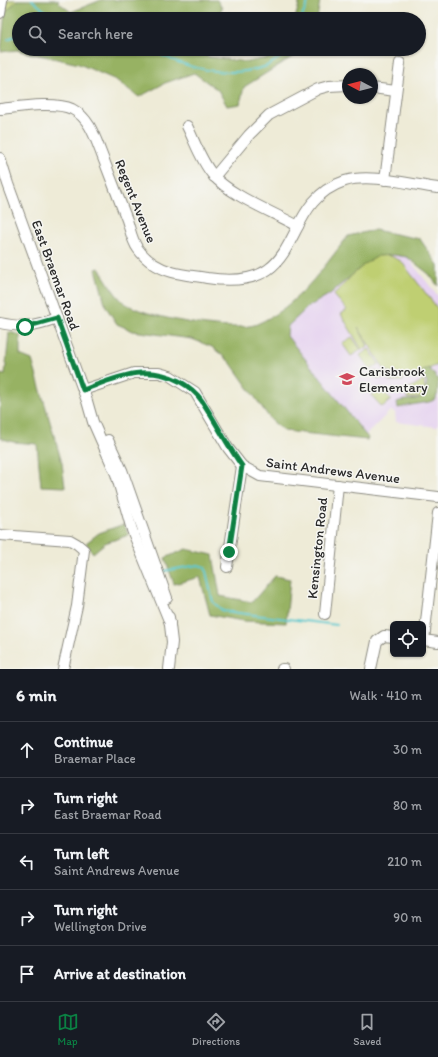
<!DOCTYPE html>
<html lang="en">
<head>
<meta charset="utf-8">
<style>
	:root { --surface:#171b24; --page:#242831; --text:#f1f3f6; --muted:#9ea1a6; --line:#363941; --accent:#0b8043 }
	body { margin:0; font-family:Itim,sans-serif; background:var(--page); color:var(--text) }
	.controls { position:absolute; right:12px; bottom:12px; display:grid; overflow:hidden; border-radius:6px; box-shadow:0 1px 3px #0004 }
	.controls button { width:36px; height:36px; display:grid; place-items:center; padding:0; border:0; border-bottom:1px solid var(--line); background:var(--surface); color:var(--text); font:20px sans-serif }
	.compass { position:absolute; left:342px; top:68px; width:36px; height:36px; border-radius:50%; background:var(--surface); box-shadow:0 1px 3px #0004; rotate:277deg }
	.stop { position:absolute; width:12px; height:12px; margin:-9px; border:3px solid #0b8043; border-radius:50%; background:#fff }
	.stop.end { background:#0b8043; border-color:#fff; box-shadow:0 1px 4px #0008 }
	.list { margin:0; padding:0; list-style:none }
	h2 { display:flex; justify-content:space-between; align-items:center; height:52px; margin:0; padding:0 16px; font-size:17px }
	h2 small { font-size:13px; font-weight:400; color:var(--muted) }
	.list li { display:grid; grid-template-columns:26px 1fr auto; gap:12px; align-items:center; box-sizing:border-box; height:56px; padding:0 16px; border-top:1px solid var(--line) }
	.list b { display:block; font-size:15px; white-space:nowrap }
	.list p { margin:0; font-size:13px; white-space:nowrap; color:var(--muted) }
	.list em { font-size:13px; font-style:normal; color:var(--muted) }
	.icon { flex:none; width:22px; height:22px; fill:none; stroke:currentColor; stroke-width:2; stroke-linecap:round; stroke-linejoin:round }
	.map { position:relative; flex:none; width:438px; height:669px; overflow:hidden }
	.search { position:absolute; background:var(--surface); box-shadow:0 1px 3px #0004; left:12px; right:12px; top:12px; height:44px; display:flex; align-items:center; gap:10px; box-sizing:border-box; padding:0 14px; border-radius:22px; color:var(--muted); font-size:15px }
	.sheet { height:332px; background:var(--surface) }
	nav { display:flex; justify-content:space-around; align-items:center; box-sizing:border-box; height:56px; border-top:1px solid var(--line); background:var(--surface); font-size:11px; color:var(--muted) }
	nav a { display:grid; justify-items:center; gap:2px }
	nav .on { color:var(--accent) }
	.map>svg:first-child { display:block }
	.built { fill:#e6d3f0 }
	.green { fill:#bfcf72; stroke:#757d4e }
	.forest { fill:#97b264; stroke:#616e48 }
	.lines { fill:none; stroke-linecap:round; stroke-linejoin:round }
	.stream { stroke:#5cc9cf; stroke-width:2 }
	.minor-casing { stroke:#8c8b81; stroke-width:12 }
	.minor { stroke:#fff; stroke-width:10 }
	.route { stroke:#0b8043; stroke-width:5 }
	.labels { text-anchor:middle; stroke-width:3; stroke-linejoin:round; paint-order:stroke }
	.street-label { font-size:14px; fill:#2b2b2b; stroke:#f6f6f2 }
	.poi-label { font-size:14px; fill:#2b2b2b; stroke:#f6f6f2; text-anchor:start }
</style>
</head>
<body>
<div class="map">
<svg width="438" height="669" viewBox="0 0 438 669">
	<rect width="100%" height="100%" fill="#f6f6f2"/>
	<filter id="ink" filterUnits="userSpaceOnUse"><feTurbulence type="fractalNoise" baseFrequency=".025" numOctaves="2"/><feDisplacementMap in="SourceGraphic" scale="8" xChannelSelector="R" yChannelSelector="G"/><feConvolveMatrix kernelMatrix="1 2 1 2 8 2 1 2 1" color-interpolation-filters="sRGB"/></filter>
	<filter id="wash" filterUnits="userSpaceOnUse"><feTurbulence type="fractalNoise" baseFrequency=".012" numOctaves="4" result="noise"/><feDisplacementMap in="SourceGraphic" scale="16" xChannelSelector="R" yChannelSelector="G"/><feGaussianBlur stdDeviation="0.9" result="paint"/><feColorMatrix in="noise" values="0 0 0 0 0 0 0 0 0 0 0 0 0 0 0 0 0 1.4 0 .05"/><feComposite in="paint" operator="in"/></filter>
	<g filter="url(#wash)">
		<rect width="100%" height="100%" fill="#eeebd7"/>
		<polygon class="built" points="400,248 438,296 438,425 437,427 396,422 395,412 390,411 364,437 281,328 374,249"/>
		<g class="green">
			<polygon points="7,0 18,0 5,12"/>
			<polygon points="382,252 401,261 438,309 438,365 423,371 409,379 407,376 403,378 403,381 389,381 391,373 384,369 358,327 368,346 362,350 341,314 347,310 334,295 362,264"/>
			<polygon points="352,337 361,350 351,356 342,343"/>
			<polygon points="369,349 379,364 370,370 360,355"/>
			<polygon points="374,371 385,374 383,377 379,379 372,374"/>
			<polygon points="424,380 425,392 423,398 407,398 406,390"/>
			<polygon points="380,387 391,400 382,407 371,395"/>
		</g>
		<g class="forest">
			<polygon points="18,0 59,0 58,2 71,12 101,0 217,0 222,8 216,19 19,19 19,49 195,49 209,57 248,62 268,58 285,49 305,49 244,87 240,104 227,106 218,90 194,73 165,83 139,97 116,80 79,64 17,50 1,52 5,12"/>
			<polygon points="300,0 320,0 317,19 295,19"/>
			<path d="M375,230L420,239L438,265V286L429,274L407,257L394,255L378,256L365,264L330,294L308,307L288,326L287,336L368,438L367,440L284,431L271,420L230,362L212,347L192,339L133,331L117,324L106,307L96,269L99,268C106,279 113,292 122,301C140,317 235,334 257,324C298,306 322,269 348,236Z"/>
			<polygon points="9,332 20,335 20,355 32,360 62,463 65,487 41,486 37,444 13,442 0,438 0,374 5,375"/>
			<path d="M429,368L438,379C438,401 438,401 417,404C410,405 404,407 398,408L397,402C406,398 415,402 424,396L427,382L420,374L423,370Z"/>
			<polygon points="124,524 129,535 105,543 93,553 86,543 99,533"/>
			<polygon points="186,549 213,555 220,596 252,602 275,576 290,579 286,623 243,621 210,615 200,577 174,584 165,558"/>
		</g>
		<g class="lines">
			<g class="stream">
				<polyline points="32,0 55,19"/>
				<polyline points="301,19 309,0"/>
				<polyline points="8,39 19,34"/>
				<path d="M150,49C183,68 226,79 264,67C272,64 280,57 288,52L289,49"/>
				<polyline points="164,571 198,565 205,567 213,602 223,611 337,625"/>
			</g>
		</g>
	</g>
	<g filter="url(#ink)">
		<g class="lines">
			<g class="minor-casing">
				<g id="minor">
					<polyline points="0,13 2,0"/>
					<polyline points="372,88 396,91"/>
					<path d="M0,109C19,107 55,101 72,109C88,117 94,134 100,150C109,173 118,197 127,220C130,229 132,241 138,249C146,260 158,268 172,272C183,275 196,276 207,278C311,294 275,204 345,181C370,173 412,185 438,188"/>
					<path d="M187,126C195,142 201,161 213,175C229,195 275,213 298,226"/>
					<polyline points="0,158 8,184 87,401 93,422 116,474 132,530 170,623"/>
					<polyline points="214,177 249,135 269,115 318,89 329,86 348,85"/>
					<polyline points="385,180 400,63"/>
					<path d="M0,323C24,328 34,326 57,318"/>
					<polyline points="83,390 134,373 159,373 170,376 195,392 228,448 242,466 260,476 438,497"/>
					<polyline points="108,440 122,470 167,598"/>
					<polyline points="0,535 70,540 77,544 84,550 77,606 63,669"/>
					<polyline points="227,567 242,466"/>
					<polyline points="325,614 338,485"/>
					<polyline points="423,640 438,642"/>
					<polyline points="424,640 438,513"/>
					<polyline points="169,669 172,642 169,617"/>
					<polyline points="282,669 284,669"/>
					<polyline points="371,669 377,641 384,636 393,637"/>
				</g>
			</g>
			<use href="#minor" class="minor"/>
		</g>
	</g>
	<g class="lines" filter="url(#ink)">
		<path class="route" d="M25,327L57,318L83,390C116,378 145,363 179,381C188,386 196,392 202,401C216,422 227,445 242,466L229,552"/>
	</g>
	<defs>
		<g id="school-bare" transform="scale(1.2)"><path d="M0-5L7-2L0 1L-7-2ZM-4 1L0 2.5L4 1V4Q0 6-4 4Z" fill="#d1495b" stroke="#f6f6f2" stroke-width="2.5" paint-order="stroke"/></g>
	</defs>
	<g fill-rule="evenodd">
		<use href="#school-bare" x="347" y="379"/>
	</g>
	<g class="labels">
		<g class="street-label">
			<text transform="translate(136 201) rotate(68)" y="5">Regent Avenue</text>
			<text transform="translate(56 275) rotate(70)" y="5">East Braemar Road</text>
			<text transform="translate(333 470) rotate(7)" y="5">Saint Andrews Avenue</text>
			<text transform="translate(317 548) rotate(-84)" y="5">Kensington Road</text>
		</g>
		<g class="poi-label">
			<text x="359" y="376">Carisbrook<tspan x="359" dy="16">Elementary</tspan></text>
		</g>
	</g>
</svg>
<div class="controls">
<button><svg class="icon" aria-label="locate" viewBox="0 0 24 24"><circle cx="12" cy="12" r="6"/><path d="M12 2v4M12 18v4M2 12h4M18 12h4"/></svg></button>
</div>
<svg class="compass" viewBox="-18 -18 36 36"><path d="M0-13l5 13h-10z" fill="#e53935"/><path d="M0 13l5-13h-10z" fill="#9ea1a6"/></svg>
<div class="stop" style="left:25px;top:327px"></div>
<div class="stop end" style="left:229px;top:552px"></div>
<div class="search"><svg class="icon" aria-label="search" viewBox="0 0 24 24"><circle cx="10" cy="10" r="6"/><path d="M15 15l6 6"/></svg>Search here</div>
</div>
<section class="sheet">
<h2>6 min<small>Walk · 410 m</small></h2>
<ul class="list">
<li><svg class="icon" aria-label="ahead" viewBox="0 0 24 24"><path d="M12 20V5M6 11l6-6 6 6"/></svg><div><b>Continue</b><p>Braemar Place</p></div><em>30 m</em></li>
<li><svg class="icon" aria-label="right" viewBox="0 0 24 24"><path d="M7 20v-9h11M14 6l5 5-5 5"/></svg><div><b>Turn right</b><p>East Braemar Road</p></div><em>80 m</em></li>
<li><svg class="icon" aria-label="left" viewBox="0 0 24 24"><path d="M17 20v-9H6M10 6l-5 5 5 5"/></svg><div><b>Turn left</b><p>Saint Andrews Avenue</p></div><em>210 m</em></li>
<li><svg class="icon" aria-label="right" viewBox="0 0 24 24"><path d="M7 20v-9h11M14 6l5 5-5 5"/></svg><div><b>Turn right</b><p>Wellington Drive</p></div><em>90 m</em></li>
<li><svg class="icon" aria-label="arrive" viewBox="0 0 24 24"><path d="M6 21V4h12l-3 4 3 4H6"/></svg><div><b>Arrive at destination</b></div></li>
</ul>
</section>
<nav>
<a class="on"><svg class="icon" aria-label="map" viewBox="0 0 24 24"><path d="M3 6l6-2 6 2 6-2v14l-6 2-6-2-6 2zM9 4v14M15 6v14"/></svg>Map</a>
<a><svg class="icon" aria-label="directions" viewBox="0 0 24 24"><path d="M12 3l9 9-9 9-9-9zM9 14v-3h6M13 9l2 2-2 2"/></svg>Directions</a>
<a><svg class="icon" aria-label="saved" viewBox="0 0 24 24"><path d="M7 4h10v16l-5-4-5 4z"/></svg>Saved</a>
</nav>
</body>
</html>
